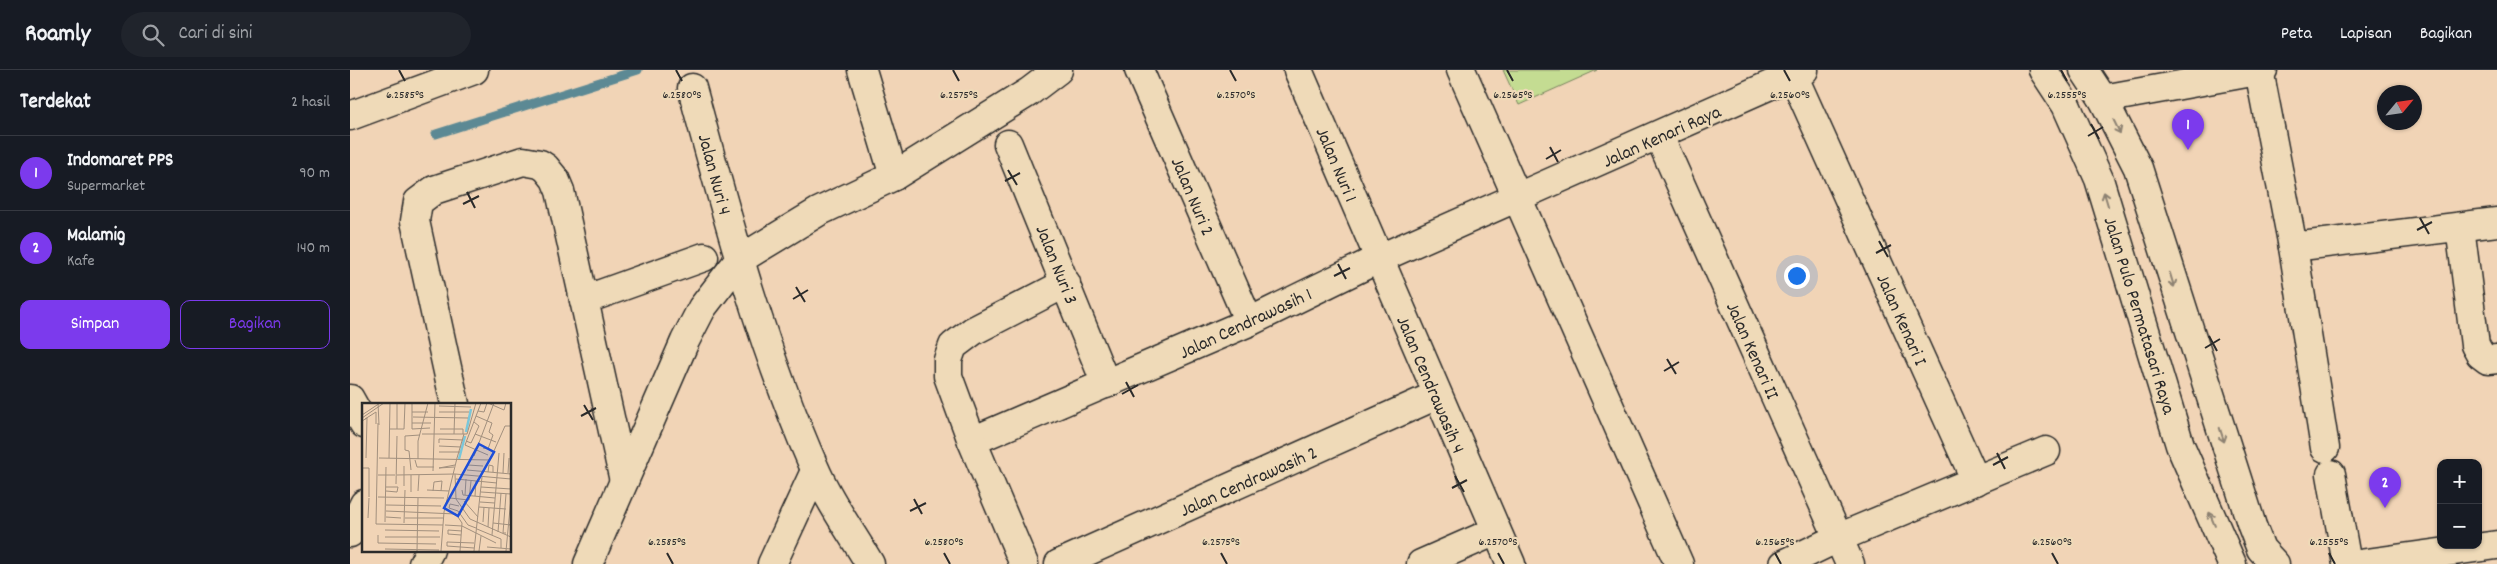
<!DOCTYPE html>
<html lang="id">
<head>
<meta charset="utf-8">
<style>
	:root { --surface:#171b24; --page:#20242c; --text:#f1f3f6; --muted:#9ea1a6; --line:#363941; --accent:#7c3aed }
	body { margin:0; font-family:Dekko,sans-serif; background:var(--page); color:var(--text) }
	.controls { position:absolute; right:15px; bottom:15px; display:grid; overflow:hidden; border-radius:10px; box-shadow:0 1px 4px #0004 }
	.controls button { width:45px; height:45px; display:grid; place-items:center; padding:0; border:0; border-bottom:1px solid var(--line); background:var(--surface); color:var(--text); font:25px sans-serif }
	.compass { position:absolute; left:2027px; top:15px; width:45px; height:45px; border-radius:50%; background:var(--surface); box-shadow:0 1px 4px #0004; rotate:61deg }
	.you { position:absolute; left:1446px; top:205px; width:18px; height:18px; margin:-12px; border:4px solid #fff; border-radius:50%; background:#1a73e8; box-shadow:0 0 0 8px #1a73e833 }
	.badge { display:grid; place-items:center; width:32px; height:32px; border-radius:50%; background:var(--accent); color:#fff; font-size:16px; font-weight:700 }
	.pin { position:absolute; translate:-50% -41px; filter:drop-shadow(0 1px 2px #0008) }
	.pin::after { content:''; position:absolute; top:26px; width:18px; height:15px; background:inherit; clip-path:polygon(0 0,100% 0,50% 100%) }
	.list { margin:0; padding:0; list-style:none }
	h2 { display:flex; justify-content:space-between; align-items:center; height:65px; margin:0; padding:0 20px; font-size:21px }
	h2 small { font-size:16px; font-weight:400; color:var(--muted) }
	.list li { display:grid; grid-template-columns:32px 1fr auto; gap:15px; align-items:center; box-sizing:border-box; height:75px; padding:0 20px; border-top:1px solid var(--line) }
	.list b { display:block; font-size:19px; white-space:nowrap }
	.list p { margin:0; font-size:16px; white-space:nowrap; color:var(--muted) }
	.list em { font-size:16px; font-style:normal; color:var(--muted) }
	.actions { display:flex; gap:10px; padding:15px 20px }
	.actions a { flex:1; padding:11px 0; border:1px solid var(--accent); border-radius:10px; text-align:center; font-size:18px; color:var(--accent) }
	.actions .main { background:var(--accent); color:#fff }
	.icon { flex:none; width:28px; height:28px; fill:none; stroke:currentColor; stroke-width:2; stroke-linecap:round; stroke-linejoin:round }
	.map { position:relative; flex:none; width:2147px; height:494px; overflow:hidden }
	header { display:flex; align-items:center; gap:30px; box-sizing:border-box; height:70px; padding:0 25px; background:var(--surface); border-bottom:1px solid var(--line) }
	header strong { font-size:24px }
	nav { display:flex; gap:28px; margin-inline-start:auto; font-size:18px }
	.search { width:350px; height:45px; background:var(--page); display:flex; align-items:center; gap:12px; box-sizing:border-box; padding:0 18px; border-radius:28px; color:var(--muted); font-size:19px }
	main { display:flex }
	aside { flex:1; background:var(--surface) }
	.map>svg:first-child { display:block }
	.green { fill:#c4dc92; stroke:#78845e }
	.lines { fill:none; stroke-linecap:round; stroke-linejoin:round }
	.stream { stroke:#5b8994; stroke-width:9 }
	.street-casing { stroke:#2b2b2b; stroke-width:31 }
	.secondary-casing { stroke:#2b2b2b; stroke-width:31 }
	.street { stroke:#efdab8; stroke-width:28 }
	.secondary { stroke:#efdab8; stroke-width:28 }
	.oneway { stroke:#8d8272 }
	.ticks { fill:none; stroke:#2b2b2b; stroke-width:2 }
	.labels { text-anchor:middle; stroke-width:4.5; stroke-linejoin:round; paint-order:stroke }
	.street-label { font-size:19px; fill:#2b2b2b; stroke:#efdab8 }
	.inset-river { fill:none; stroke:#7bc7da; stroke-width:2.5 }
	.inset-road { fill:none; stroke:#a2907e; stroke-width:1 }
	.view { fill:#1d4ed8; fill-opacity:0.15; stroke:#1d4ed8; stroke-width:2.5 }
	.inset-edge { fill:none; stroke:#2b2b2b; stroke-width:2.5 }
	.ticks-label { font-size:12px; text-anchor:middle; fill:#2b2b2b; stroke:#efdab8; stroke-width:4.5; stroke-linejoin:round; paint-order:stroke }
</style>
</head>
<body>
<header>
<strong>Roamly</strong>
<div class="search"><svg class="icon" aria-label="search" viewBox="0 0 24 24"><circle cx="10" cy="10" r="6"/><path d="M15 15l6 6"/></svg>Cari di sini</div>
<nav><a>Peta</a><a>Lapisan</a><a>Bagikan</a></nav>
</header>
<main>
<aside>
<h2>Terdekat<small>2 hasil</small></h2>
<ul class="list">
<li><span class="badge">1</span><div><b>Indomaret PPS</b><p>Supermarket</p></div><em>90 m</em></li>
<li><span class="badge">2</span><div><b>Malamig</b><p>Kafe</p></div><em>140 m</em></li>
</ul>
<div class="actions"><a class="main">Simpan</a><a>Bagikan</a></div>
</aside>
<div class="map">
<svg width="2147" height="494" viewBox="0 0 2147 494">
	<rect width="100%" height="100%" fill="#f1d4b6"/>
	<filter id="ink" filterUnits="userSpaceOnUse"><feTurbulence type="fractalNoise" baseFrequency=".02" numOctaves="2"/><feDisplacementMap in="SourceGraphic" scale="10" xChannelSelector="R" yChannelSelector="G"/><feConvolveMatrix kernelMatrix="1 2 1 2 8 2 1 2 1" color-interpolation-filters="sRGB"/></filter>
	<g filter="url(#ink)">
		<polygon class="green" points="1153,0 1247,0 1169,35"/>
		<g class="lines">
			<polyline class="stream" points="86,64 288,0"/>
			<g class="street-casing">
				<g id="street">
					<polyline points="512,0 544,106"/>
					<polyline points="789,0 899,252"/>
					<polyline points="948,0 1161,494"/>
					<polyline points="1111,0 1329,494"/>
					<polyline points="1909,0 1943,177 1975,378"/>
					<polyline points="1443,5 1626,411"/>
					<path d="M342,18C377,147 411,277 465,399C479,432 502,463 520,494"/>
					<polyline points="1753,29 1913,0"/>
					<polyline points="1309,66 1500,494"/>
					<polyline points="658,74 756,314"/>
					<polyline points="2110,157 2125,275 2130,284 2138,290 2147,289"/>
					<polyline points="1943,177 2147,152"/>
					<polyline points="234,230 354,187"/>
					<polyline points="0,329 14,354"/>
					<polyline points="105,334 65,151 68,132 84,120 173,91 190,94 196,98 205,109 210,121 274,411"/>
					<polyline points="622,371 899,252 1028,189 1454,0"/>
					<polyline points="1981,404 1997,494"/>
					<polyline points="0,463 14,434"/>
					<polyline points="73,494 80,480"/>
					<polyline points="238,494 335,271 352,238 389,190 468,142 544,106 679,22 708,0"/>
					<polyline points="422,494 465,401"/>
					<polyline points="674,494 622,371 598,306 598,290 603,276 623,261 716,213"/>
					<polyline points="709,494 1087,325"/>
					<polyline points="1071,494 1146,461"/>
					<polyline points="1434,494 1488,468 1696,381"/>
				</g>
			</g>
			<g class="secondary-casing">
				<g id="secondary">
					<polyline points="1693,0 1716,35 1749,109 1830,375 1882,494"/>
					<polyline points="1734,0 1753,29 1788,98 1902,456 1911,479 1925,494"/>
					<polyline points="0,46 124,0"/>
					<polyline points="2009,494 2147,475"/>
				</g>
			</g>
			<use href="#street" class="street"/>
			<use href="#secondary" class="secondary"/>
		</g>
		<defs><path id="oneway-shaft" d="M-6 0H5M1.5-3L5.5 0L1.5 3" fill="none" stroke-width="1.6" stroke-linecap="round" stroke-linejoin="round" transform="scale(1.25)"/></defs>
		<g class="oneway">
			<use href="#oneway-shaft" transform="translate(1767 57) rotate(64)"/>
			<use href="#oneway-shaft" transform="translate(1756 129) rotate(-107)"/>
			<use href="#oneway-shaft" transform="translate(1822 210) rotate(73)"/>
			<use href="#oneway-shaft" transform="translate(1872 365) rotate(72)"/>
			<use href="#oneway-shaft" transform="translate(1862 449) rotate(-113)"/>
		</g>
	</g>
	<path class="ticks" d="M49,0L55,11M326,0L332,11M603,0L609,11M880,0L886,11M1157,0L1163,11M1434,0L1440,11M1711,0L1717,11M1741,54L1749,69M1738,66L1753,57M1200,77L1208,92M1196,89L1211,80M658,100L667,115M655,111L670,103M117,122L125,138M113,134L129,126M2070,148L2079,164M2067,160L2082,152M1529,171L1538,187M1526,183L1541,175M988,194L996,209M984,206L1000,198M446,217L455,232M443,229L458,220M1859,266L1867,281M1855,278L1870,269M1317,289L1326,304M1314,301L1329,292M776,312L784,327M772,324L788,315M234,335L243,350M231,346L246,338M1647,383L1655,399M1643,395L1658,387M1105,406L1114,422M1102,418L1117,410M564,429L572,444M560,441L576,433M317,483L323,494M594,483L600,494M871,483L877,494M1148,483L1154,494M1425,483L1431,494M1702,483L1708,494M1979,483L1985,494"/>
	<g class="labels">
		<g class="street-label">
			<text transform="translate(1311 65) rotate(-24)" y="7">Jalan Kenari Raya</text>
			<text transform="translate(988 94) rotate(67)" y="7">Jalan Nuri 1</text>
			<text transform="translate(366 104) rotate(75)" y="7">Jalan Nuri 4</text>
			<text transform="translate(844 126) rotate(67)" y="7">Jalan Nuri 2</text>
			<text transform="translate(708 194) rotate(68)" y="7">Jalan Nuri 3</text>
			<text transform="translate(1791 245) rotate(73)" y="7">Jalan Pulo Permatasari Raya</text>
			<text transform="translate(1553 249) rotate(66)" y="7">Jalan Kenari I</text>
			<text transform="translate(895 252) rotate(-25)" y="7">Jalan Cendrawasih 1</text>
			<text transform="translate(1404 280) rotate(66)" y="7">Jalan Kenari II</text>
			<text transform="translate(1082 314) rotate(67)" y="7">Jalan Cendrawasih 4</text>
			<text transform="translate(898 410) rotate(-24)" y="7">Jalan Cendrawasih 2</text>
		</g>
	</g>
	<g transform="translate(12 333)">
		<rect width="149" height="149" fill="#f1d4b6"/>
		<path class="inset-river" d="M104,29L109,6M97,56L103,33"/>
		<path class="inset-road" d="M16,0L17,22M119,0L103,42L126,52M126,0L142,7L144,0M77,3L109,4M116,8L122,9L125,0M50,9H66M77,9H107M0,12L18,0M114,13L130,20L127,29L131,32L126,46L121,45M51,14L106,15M0,15L22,0M3,16L14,9V21M0,18L5,15L4,55M16,20L14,121L81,122M50,20H69M28,26H42L43,0M35,26V0M50,26V0M50,26L68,25M78,26H101V31M60,31H105L114,0M92,31L93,0M113,31L134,39M104,38L109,40L117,23L112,19M77,40V36L101,37M77,43L99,44M77,49H98M112,53L132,0M17,55L128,57L143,23H149M27,55L28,0M95,55L102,31M56,56V38L66,0M53,57L55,64H72M106,62L121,63M92,64L77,65L93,62M0,65H7V94M49,67L47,48L43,47V33L58,32M105,67L149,71M71,68L73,0M126,69L127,62L131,63V69M141,70L142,50M146,70L147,55M93,71L94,96L108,116L149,134M16,72H33M35,72L93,71L149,76M94,76L135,80M34,81L35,33M42,83V63M119,84L149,86M65,87L87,88M100,87L101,92L133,95M24,88L35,89L36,84H24M56,88L57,72M71,88L72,79L80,78L79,88M49,89V72M119,89L149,91M103,92L104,76M113,93L114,78M16,94L82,95M88,95L107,97L109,78M102,98L116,114M118,99L133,100M24,102L79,103M97,103L88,101L87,105L96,108L106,122L114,125M117,104L144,106M24,108L94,111L100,120L98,148M24,114L39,115M6,115L7,95M43,115H81M23,119L24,64M121,119L122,104M42,120L43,87M131,120L149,122M83,122L100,123L134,140M126,124L127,105M115,126L139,136V145M0,127V143M23,127L77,128M136,129L139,90M144,130H141L144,91M16,132V140L74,141M99,132L86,131V127L100,128M130,132L137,50M23,134H78M125,144L149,146M112,145L85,143V139L112,140M23,146L77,147M55,148L56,95M79,148L82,109L95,55M112,148L120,74M117,148L119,133M144,148L149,95"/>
		<path class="view" d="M117,41L132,49L96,113L82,105Z"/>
		<rect width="149" height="149" class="inset-edge"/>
	</g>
	<g class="ticks-label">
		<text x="55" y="28">6.2585°S</text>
		<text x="332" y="28">6.2580°S</text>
		<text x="609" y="28">6.2575°S</text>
		<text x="886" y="28">6.2570°S</text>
		<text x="1163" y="28">6.2565°S</text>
		<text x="1440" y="28">6.2560°S</text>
		<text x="1717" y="28">6.2555°S</text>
		<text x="317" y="475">6.2585°S</text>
		<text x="594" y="475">6.2580°S</text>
		<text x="871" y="475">6.2575°S</text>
		<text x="1148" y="475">6.2570°S</text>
		<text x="1425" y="475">6.2565°S</text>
		<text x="1702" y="475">6.2560°S</text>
		<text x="1979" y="475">6.2555°S</text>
	</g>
</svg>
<div class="controls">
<button>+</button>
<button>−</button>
</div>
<svg class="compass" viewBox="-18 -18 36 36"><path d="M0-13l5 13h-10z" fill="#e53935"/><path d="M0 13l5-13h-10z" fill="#9ea1a6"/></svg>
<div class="you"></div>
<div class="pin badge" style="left:1838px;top:80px">1</div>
<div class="pin badge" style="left:2035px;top:438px">2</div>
</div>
</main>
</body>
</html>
